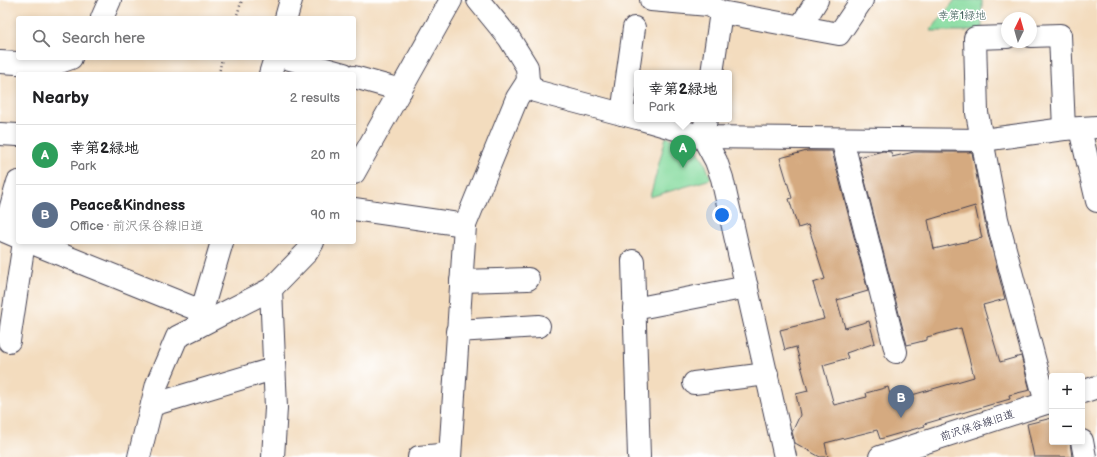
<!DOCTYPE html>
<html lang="en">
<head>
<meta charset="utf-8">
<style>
	:root { --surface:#fff; --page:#f2f2f2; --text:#202124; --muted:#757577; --line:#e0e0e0; --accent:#db2777 }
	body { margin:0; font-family:"Balsamiq Sans","Klee One",sans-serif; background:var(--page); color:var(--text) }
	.controls { position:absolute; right:12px; bottom:12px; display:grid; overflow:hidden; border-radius:4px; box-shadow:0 2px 6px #0003 }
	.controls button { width:36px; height:36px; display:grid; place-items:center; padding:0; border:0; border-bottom:1px solid var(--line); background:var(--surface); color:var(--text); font:20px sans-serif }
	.compass { position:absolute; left:1001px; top:12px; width:36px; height:36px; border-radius:50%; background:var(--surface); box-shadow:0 2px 6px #0003; rotate:5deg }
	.you { position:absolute; left:722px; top:215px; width:14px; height:14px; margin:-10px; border:3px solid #fff; border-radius:50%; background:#1a73e8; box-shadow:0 0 0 6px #1a73e833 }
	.badge { display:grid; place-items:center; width:26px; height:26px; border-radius:50%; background:var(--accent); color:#fff; font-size:13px; font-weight:700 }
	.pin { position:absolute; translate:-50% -33px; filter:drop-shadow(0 1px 2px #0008) }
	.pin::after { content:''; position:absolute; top:21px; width:14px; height:12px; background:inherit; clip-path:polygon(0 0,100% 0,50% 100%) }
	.popup { position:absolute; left:634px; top:70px; width:98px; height:52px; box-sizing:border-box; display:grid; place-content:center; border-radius:4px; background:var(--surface); filter:drop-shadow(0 1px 3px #0005); font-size:13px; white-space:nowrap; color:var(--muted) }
	.popup b { font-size:15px; color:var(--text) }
	.popup::after { content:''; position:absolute; left:50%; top:100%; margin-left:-8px; border:8px solid transparent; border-top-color:var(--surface) }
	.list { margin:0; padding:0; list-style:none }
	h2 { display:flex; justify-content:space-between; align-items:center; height:52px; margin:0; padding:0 16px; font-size:17px }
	h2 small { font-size:13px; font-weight:400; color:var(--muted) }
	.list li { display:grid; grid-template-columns:26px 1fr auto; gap:12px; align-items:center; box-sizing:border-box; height:60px; padding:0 16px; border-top:1px solid var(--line) }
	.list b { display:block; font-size:15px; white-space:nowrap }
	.list p { margin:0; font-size:13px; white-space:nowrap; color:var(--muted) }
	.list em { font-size:13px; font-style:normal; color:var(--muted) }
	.icon { flex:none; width:22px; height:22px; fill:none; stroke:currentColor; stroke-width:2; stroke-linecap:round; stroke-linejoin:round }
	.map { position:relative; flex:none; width:1097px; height:457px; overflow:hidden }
	.search { position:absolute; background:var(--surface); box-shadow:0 2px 6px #0003; left:16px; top:16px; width:340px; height:44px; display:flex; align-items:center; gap:10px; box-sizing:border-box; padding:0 14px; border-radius:4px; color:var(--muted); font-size:15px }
	.panel { position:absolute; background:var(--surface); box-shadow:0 2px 6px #0003; left:16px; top:72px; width:340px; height:172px; border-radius:4px }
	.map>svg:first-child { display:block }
	.green { fill:#84da9d; stroke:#537e6c }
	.building { fill:#d5aa80; fill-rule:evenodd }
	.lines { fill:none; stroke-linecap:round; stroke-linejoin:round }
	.minor-casing { stroke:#413e4f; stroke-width:24 }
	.path { stroke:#413e4f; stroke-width:2.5; stroke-dasharray:1 3; stroke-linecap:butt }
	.minor { stroke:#fff; stroke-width:22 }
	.labels { text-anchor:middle; stroke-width:3; stroke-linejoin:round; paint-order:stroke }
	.park-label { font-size:11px; fill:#44625d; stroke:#fff }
	.street-label { font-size:11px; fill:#22223b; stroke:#fff }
</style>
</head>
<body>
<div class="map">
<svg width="1097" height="457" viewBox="0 0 1097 457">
	<rect width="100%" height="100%" fill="#fff"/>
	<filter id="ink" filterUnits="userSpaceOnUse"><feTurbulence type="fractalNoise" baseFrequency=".025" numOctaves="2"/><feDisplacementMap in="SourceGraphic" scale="8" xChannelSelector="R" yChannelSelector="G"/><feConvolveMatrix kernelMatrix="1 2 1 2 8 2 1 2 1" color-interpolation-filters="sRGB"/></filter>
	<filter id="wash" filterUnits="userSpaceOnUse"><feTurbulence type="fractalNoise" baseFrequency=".012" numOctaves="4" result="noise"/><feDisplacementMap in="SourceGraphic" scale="16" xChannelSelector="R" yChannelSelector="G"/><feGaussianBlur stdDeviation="0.9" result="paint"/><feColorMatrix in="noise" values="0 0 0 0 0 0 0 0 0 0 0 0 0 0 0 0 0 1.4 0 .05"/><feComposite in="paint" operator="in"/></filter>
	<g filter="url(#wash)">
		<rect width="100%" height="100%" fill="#f3dcbe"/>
		<g class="green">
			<polygon points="955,0 982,0 982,31 930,31"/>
			<path d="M666,137C698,146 700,148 711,179L650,197Z"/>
		</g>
		<g id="blocks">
			<g class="building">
				<path d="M807,151H832L868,291L837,300L845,328L869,321L875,343L846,353L848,358L823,365L834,405L867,397L866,393L888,387L893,405L913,400L912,395L974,377L961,328L927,337V340L907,345L859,157L883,151L891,152L892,157L914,152H972L985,222L1005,299L983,305L1000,362L1021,356L1030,390L1009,395L1010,399L924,424L925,426L880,439L877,430L825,443L828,457H820L795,443L792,432L800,415L796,394L808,391L796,347L785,350L780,330L824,319L813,283L825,279L808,225L798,228L789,199L792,198L780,158ZM975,206L982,238L934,249L928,220Z"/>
				<polygon points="1052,418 1052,442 1070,442 1072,457 1034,457 1027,424"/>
			</g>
		</g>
	</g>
	<g filter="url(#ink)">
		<use href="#blocks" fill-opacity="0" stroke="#413e4f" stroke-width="1"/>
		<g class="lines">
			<g class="minor-casing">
				<g id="minor">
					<polyline points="478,0 509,38 527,67 528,81 535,91 637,118"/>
					<polyline points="651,0 709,5 721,12 839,34 862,0"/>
					<polyline points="102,18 110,0"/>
					<polyline points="286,18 291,0"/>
					<polyline points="801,26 817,0"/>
					<polyline points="1031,36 1060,35 1064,129"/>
					<polyline points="1007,37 975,38 977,113 997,219 1046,403"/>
					<polyline points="286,58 344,74"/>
					<polyline points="0,62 51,65 71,58"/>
					<polyline points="712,73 721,12"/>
					<polyline points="270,74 275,58"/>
					<polyline points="354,77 401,90"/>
					<polyline points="622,114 634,28"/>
					<polyline points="641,119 703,137 983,140 1064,129 1097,127"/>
					<polyline points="706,119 703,137 716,161 722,178 785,457"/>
					<polyline points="1080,129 1097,201"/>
					<polyline points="0,134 18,135"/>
					<polyline points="842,139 896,352"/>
					<polyline points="354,173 451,0"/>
					<polyline points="18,182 4,231 18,237"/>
					<polyline points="354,209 465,225"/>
					<polyline points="30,242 201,311"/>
					<polyline points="633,261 639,457"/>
					<polyline points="461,281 528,279"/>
					<polyline points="271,289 276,408 273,457"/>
					<polyline points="634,309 747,287"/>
					<polyline points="197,327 271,289 307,252 313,242"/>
					<polyline points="457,331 539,326"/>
					<polyline points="9,341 24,242"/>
					<polyline points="694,383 767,374"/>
					<polyline points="1082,392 1097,387"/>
					<polyline points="152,405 273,369"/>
					<polyline points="1082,441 1085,457"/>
					<polyline points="139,457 157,384 177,337 197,327 222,242"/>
					<polyline points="419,457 450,454"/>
					<polyline points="450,457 465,225 517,98 528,81"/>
					<polyline points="880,457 1052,401"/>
				</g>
			</g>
			<g class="path">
				<polyline points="236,18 242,0"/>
				<polyline points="219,74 222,58"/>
			</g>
			<use href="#minor" class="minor"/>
		</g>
	</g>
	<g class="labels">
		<g class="park-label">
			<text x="962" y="19">幸第1緑地</text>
		</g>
		<g class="street-label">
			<text transform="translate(977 425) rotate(-18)" y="4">前沢保谷線旧道</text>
		</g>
	</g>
</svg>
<div class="controls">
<button>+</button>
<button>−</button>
</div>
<svg class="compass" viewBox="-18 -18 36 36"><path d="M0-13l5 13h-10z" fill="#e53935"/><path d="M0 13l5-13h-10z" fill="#757577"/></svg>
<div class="you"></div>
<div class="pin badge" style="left:683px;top:168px;background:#2e9e5b">A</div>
<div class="popup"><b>幸第2緑地</b>Park</div>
<div class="pin badge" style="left:901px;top:418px;background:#5c6f8a">B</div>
<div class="search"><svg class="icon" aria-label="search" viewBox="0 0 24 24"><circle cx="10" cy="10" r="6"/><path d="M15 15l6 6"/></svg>Search here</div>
<section class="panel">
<h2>Nearby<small>2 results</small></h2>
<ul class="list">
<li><span class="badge" style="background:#2e9e5b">A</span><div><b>幸第2緑地</b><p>Park</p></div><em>20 m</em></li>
<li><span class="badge" style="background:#5c6f8a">B</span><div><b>Peace&amp;Kindness</b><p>Office · 前沢保谷線旧道</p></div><em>90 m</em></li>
</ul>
</section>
</div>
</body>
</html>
